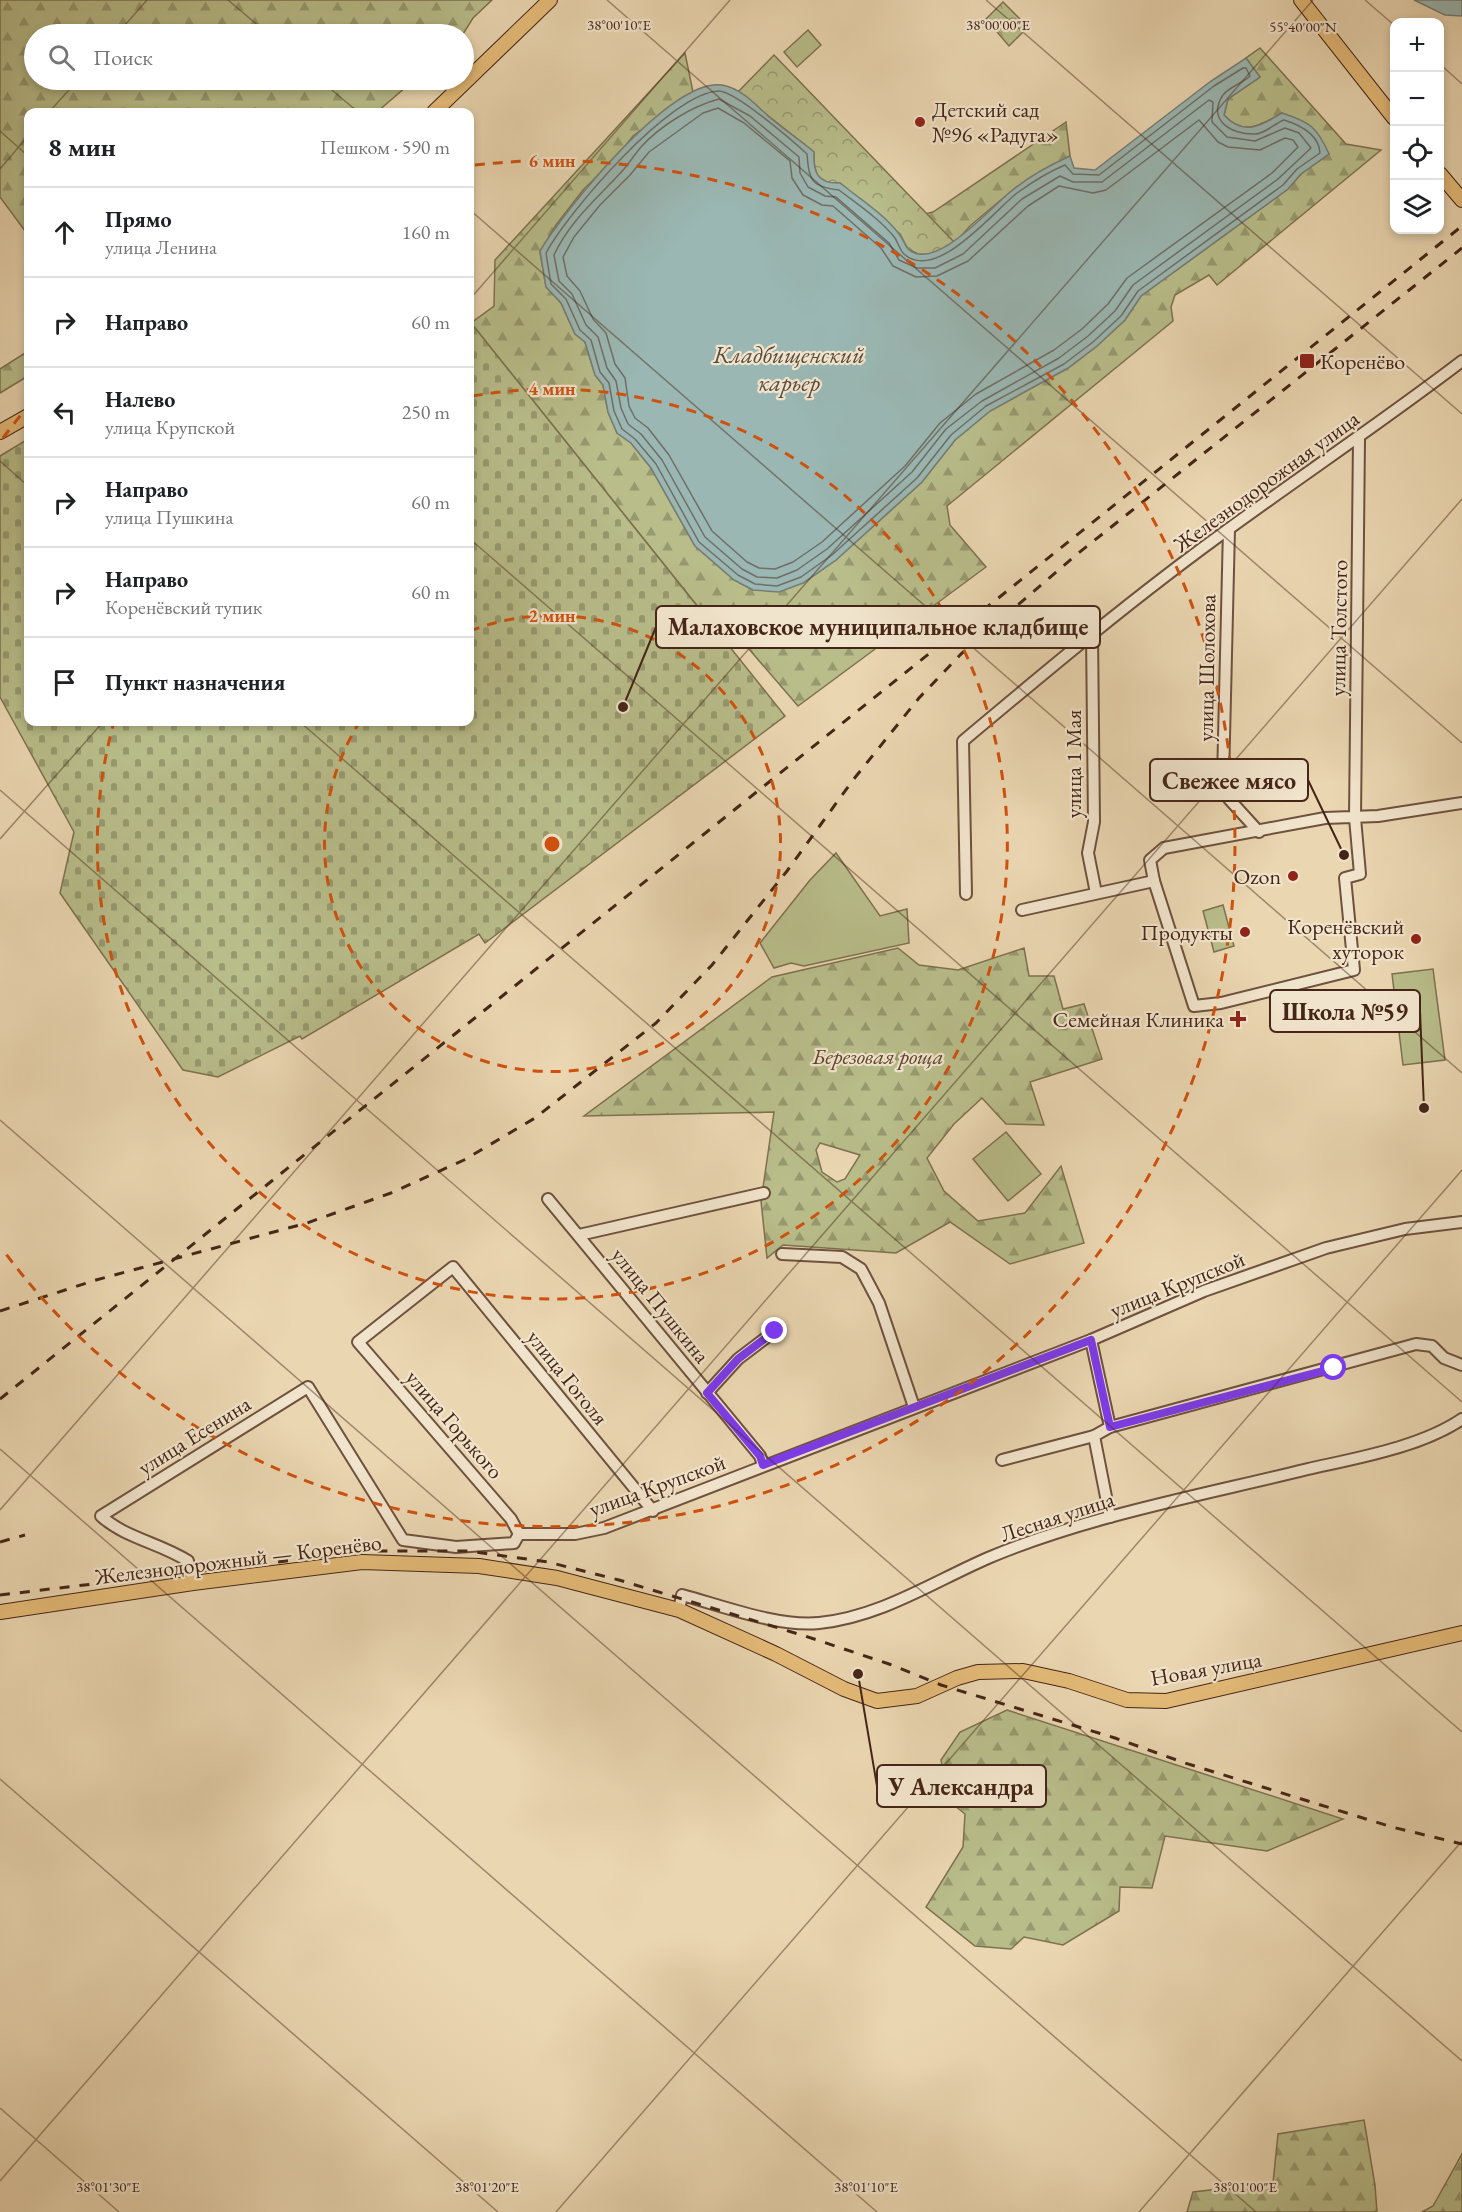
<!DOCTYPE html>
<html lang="ru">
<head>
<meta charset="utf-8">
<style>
	:root { --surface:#fff; --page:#f2f2f2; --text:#202124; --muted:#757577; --line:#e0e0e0 }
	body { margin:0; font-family:"EB Garamond",serif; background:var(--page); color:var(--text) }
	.controls { position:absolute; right:18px; top:18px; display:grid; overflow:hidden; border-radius:12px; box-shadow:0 3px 9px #0003 }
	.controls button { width:54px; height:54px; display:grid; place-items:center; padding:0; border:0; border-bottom:2px solid var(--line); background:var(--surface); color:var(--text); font:30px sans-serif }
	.stop { position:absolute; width:18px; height:18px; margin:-14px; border:4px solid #7c3aed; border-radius:50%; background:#fff }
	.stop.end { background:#7c3aed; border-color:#fff; box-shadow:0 2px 6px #0008 }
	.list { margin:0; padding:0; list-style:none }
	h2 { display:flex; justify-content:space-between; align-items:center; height:78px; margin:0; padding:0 24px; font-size:26px }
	h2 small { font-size:20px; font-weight:400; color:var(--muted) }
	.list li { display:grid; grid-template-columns:39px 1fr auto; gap:18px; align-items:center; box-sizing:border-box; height:90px; padding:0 24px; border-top:2px solid var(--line) }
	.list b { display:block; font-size:22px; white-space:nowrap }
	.list p { margin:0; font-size:20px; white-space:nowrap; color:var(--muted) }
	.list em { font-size:20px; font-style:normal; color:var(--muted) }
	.icon { flex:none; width:33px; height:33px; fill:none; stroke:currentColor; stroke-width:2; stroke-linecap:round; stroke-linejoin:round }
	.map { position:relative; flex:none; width:1462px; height:2212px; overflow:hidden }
	.search { position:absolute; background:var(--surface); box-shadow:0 3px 9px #0003; left:24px; top:24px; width:450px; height:66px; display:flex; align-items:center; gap:15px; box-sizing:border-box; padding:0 21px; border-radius:33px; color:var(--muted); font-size:22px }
	.panel { position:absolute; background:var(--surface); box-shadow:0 3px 9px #0003; left:24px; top:108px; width:450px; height:618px; border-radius:12px }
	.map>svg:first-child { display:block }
	.forest { fill:url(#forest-firs); stroke:#7e7150; stroke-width:1.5; fill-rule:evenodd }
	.cemetery { fill:url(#cemetery-stones); stroke:#7e7150; stroke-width:1.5 }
	.park { fill:url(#park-crowns); stroke:#7e7150; stroke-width:1.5 }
	.garden { fill:#b8bd8a; stroke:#7e7150; stroke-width:1.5 }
	.water { fill:#9ab7b3; stroke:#787d75; stroke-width:1.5 }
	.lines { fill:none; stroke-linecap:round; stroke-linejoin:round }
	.shore { stroke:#706e65; stroke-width:1.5 }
	.minor-casing { stroke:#6e513e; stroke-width:14 }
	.major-casing { stroke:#452517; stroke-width:16 }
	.minor { stroke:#f1e4cc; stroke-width:10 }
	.major { stroke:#e5bb78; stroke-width:14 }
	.rail { stroke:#452517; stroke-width:3; stroke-dasharray:10 10; stroke-linecap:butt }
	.route { stroke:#7c3aed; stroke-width:8 }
	.ticks { fill:none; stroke:#452517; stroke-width:1.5; stroke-opacity:0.45 }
	.ring { fill:none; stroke:#d0510e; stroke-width:3; stroke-dasharray:10 8 }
	.poi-dot { fill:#8f2418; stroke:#f1e4cc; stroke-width:2 }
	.labels { text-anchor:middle; stroke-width:4.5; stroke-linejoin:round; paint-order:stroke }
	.poi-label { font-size:22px; fill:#452517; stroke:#f1e4cc; text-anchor:end }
	.street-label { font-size:22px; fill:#452517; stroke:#f1e4cc }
	.park-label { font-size:22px; font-style:italic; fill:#5c432e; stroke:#f1e4cc }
	.water-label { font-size:24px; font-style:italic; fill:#5a4a3e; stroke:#f1e4cc }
	.ticks-label { font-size:15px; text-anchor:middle; fill:#452517; stroke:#f1e4cc; stroke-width:4.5; stroke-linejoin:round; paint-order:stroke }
	.centre { fill:#d0510e; stroke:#f1e4cc; stroke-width:3 }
	.ring-label { font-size:18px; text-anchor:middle; font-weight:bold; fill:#d0510e; stroke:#f1e4cc; stroke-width:4.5; stroke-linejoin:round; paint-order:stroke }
	.leader { fill:none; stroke:#452517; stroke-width:2 }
	.callout-dot { fill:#452517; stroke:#f1e4cc; stroke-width:2 }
	.callout { fill:#f1e4cc; stroke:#452517; stroke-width:2 }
	.callout-label { font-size:24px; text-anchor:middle; font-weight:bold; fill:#452517 }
</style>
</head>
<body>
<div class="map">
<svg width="1462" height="2212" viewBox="0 0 1462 2212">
	<defs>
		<pattern id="forest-firs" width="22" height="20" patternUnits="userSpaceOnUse" patternTransform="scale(1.5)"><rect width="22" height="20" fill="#b8bd8a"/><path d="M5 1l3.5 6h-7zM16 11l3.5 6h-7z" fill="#979970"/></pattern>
		<pattern id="cemetery-stones" width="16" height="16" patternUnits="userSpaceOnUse" patternTransform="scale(1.5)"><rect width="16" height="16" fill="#b8bd8a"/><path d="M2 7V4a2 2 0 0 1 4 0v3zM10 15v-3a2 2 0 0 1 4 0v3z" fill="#979970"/></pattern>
		<pattern id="park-crowns" width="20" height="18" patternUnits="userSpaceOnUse" patternTransform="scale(1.5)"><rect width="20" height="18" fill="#b8bd8a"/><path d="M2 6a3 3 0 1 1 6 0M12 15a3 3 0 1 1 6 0" fill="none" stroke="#979970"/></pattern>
	</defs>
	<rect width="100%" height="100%" fill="#ead6b1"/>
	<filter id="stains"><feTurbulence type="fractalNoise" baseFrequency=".00333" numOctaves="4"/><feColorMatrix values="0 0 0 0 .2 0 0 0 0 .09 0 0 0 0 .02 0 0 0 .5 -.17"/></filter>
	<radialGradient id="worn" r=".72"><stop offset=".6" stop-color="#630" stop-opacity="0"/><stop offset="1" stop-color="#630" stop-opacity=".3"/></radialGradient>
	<g class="forest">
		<polygon points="0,0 492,0 473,18 463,34 34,34 34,80 414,80 377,112 28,112 28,235 0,197"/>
		<path d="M1260,48L1346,144L1381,150L1217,285L1209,275L1175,295L1171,307L1173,321L947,506L950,525L986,567L798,706L736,634L711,623L471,323L494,306L495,260L685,53L693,92L633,136L614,160L583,190L556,225L540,252L546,287L561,303L575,334L585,342L595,375L603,385L608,412L617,433L631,443L651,468L695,546L734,580L753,590L803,583L836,560L922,482L955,440L990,411L1068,368L1097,346L1125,320L1141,296L1288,189L1301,174L1329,154L1282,113C1261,125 1243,137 1224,115L1228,99L1260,77L1246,58Z"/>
		<polygon points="795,77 925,214 933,212 1066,122 1070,156 1015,188 970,226 955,243 930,255"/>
		<polygon points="28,351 28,376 0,393 0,369"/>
		<path d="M898,948L919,965L958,970L1024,948L1029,976H1054L1063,1009L1084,1004L1102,1059L1030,1082L1044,1125L1006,1124L982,1098L954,1124L927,1158L944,1191L978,1221L1025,1213L1061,1166L1084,1243L1010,1264L950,1222L896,1253L783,1245L767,1258L761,1201L774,1112L584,1116L772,977ZM820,1143L860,1155L845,1179L837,1182L822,1172L816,1150Z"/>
		<polygon points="1007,1710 1343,1819 1267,1851 1165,1836 1152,1888 1120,1887 1119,1911 1063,1945 1024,1937 1011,1949 975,1946 926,1907 963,1847 965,1814 949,1801 941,1760 960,1732"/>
		<polygon points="1364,2120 1375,2185 1377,2212 1187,2212 1193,2192 1273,2183 1278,2134"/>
		<polygon points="1462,2154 1462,2212 1422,2212 1433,2206"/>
	</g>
	<polygon class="cemetery" points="471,323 785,716 485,943 479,934 302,1039 300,1036 218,1077 183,1070 60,893 74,832 0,697 0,456 28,439 28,722 470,722"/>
	<g class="park">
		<polygon points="1003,2 1028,27 1009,46 986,19"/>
		<path d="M774,55L955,243L930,255L918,254L908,249L900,234L840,183C817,184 813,172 814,152L738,92Z"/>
	</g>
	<g class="garden">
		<polygon points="808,30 821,45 797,67 784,52"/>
		<polygon points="836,853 880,916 907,909 909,943 804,966 791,963 774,968 760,943 810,880"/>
		<polygon points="1223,905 1234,946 1214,952 1203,911"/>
		<polygon points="1433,969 1445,1060 1403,1065 1392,974"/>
		<polygon points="1006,1132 1041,1174 1008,1201 973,1159"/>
	</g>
	<g class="water">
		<polygon points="1414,0 1462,0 1462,16 1445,15"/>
		<path d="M1246,58L1260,77L1228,99L1224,115C1244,137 1262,125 1282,113C1310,122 1317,127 1329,154L1301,174L1288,189L1141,296L1125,320L1097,346L1068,368L990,411L955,440L922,482L836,560L803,583L779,592L753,590L734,580L695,546L651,468L631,443L617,433L608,412L603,385L595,375L585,342L575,334L561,303L546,287L540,251C563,212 671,77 722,85C740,88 754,103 767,115C781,128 799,139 814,152C813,172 817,184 840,183C860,199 884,214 899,234C903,239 905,246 909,250C937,272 992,205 1014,189C1031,175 1050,165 1070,156L1074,168L1095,170L1211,81Z"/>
	</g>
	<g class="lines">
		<g class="shore">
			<path d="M1243,68H1246L1250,76C1243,83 1229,87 1223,95C1206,121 1233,135 1255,134C1265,134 1275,123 1284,120C1300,125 1319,134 1320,153L1297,169L1283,185L1138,291L1121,316L1093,342L1064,364L986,406L951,435L917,478L832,555L801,577L777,586L755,584L738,575L699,542L656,464L635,439L622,429L614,411L609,383L600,372L591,340L580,330L566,299L551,284L546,253C568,212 671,92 719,91C735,91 793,141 807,154C809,180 811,187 839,190C857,204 880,219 895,238C898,243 900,250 904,254C936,283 993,212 1017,193C1031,183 1048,172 1065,165L1073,174L1099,175L1214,86Z"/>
			<path d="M719,99L750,116L799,157L800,173L808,187L825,196L836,197L889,243L899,260L917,268H935L963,254L1022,199L1060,176L1073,182H1102L1209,100L1213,102L1212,122L1227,137L1255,141L1285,128L1299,133L1311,148L1278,179L1133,285L1115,311L1088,336L1059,358L982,401L946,429L912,472L827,549L797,570L777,578L757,577L742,569L705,537L662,460L641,434L628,424L621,408L616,381L607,368L598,337L586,325L572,294L559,281L554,255C570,220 599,197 624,169C630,162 635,154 641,147C660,126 692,106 719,99Z"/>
			<polygon points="718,108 744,123 790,161 792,178 803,195 822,205 833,206 881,248 893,266 916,277 937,276 968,261 1028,206 1059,186 1093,193 1106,190 1199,120 1218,142 1228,147 1260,150 1285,138 1293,140 1298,147 1272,173 1127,278 1108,304 1082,329 1054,350 976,394 940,423 905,466 822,542 793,562 775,569 759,568 747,562 712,531 669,455 648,428 635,418 629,406 625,378 615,364 606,333 593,319 580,291 567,276 563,257 574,237 600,205 630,175 649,152 703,113"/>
		</g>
		<g class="minor-casing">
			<g id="minor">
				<polyline points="1359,439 1355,818 1360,874 1345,878 1354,970 1221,1003 1194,1006 1154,881 1150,860 1164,848 1325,818 1378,816 1462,803"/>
				<polyline points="1229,529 1223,780 1229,799 1259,832"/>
				<polyline points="1092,633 1094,822 1088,853 1096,893"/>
				<path d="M966,894L963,741C1050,668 1137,595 1230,528C1307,472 1386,419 1462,361"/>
				<polyline points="1022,910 1154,881"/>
				<polyline points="548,1199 760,1456 763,1465"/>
				<polyline points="579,1235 764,1193"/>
				<polyline points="782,1254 842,1257 861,1269 879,1303 914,1407"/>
				<polyline points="1091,1340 1110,1427"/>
				<polyline points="707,1393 738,1359 775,1331"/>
				<polyline points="1094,1436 1110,1517"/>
				<polyline points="1002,1460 1094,1436 1110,1427 1416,1344 1432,1346 1444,1358 1462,1365"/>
				<polyline points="519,1534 511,1519 358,1342 453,1267 653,1511"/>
				<path d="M193,1583L188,1561C160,1543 125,1538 101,1516L308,1387L403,1540L456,1547L514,1543L519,1534H575L604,1528L1091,1340L1204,1291L1326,1248L1405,1229L1462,1222"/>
				<path d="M679,1610L682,1595C723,1606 777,1627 819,1623C880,1617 933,1582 988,1558C1087,1516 1203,1495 1308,1469C1357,1458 1421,1447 1462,1419"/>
			</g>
		</g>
		<g class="major-casing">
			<g id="major">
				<polyline points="1301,0 1394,118"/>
				<polyline points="434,112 550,0"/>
				<polyline points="1440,174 1462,200"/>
				<polyline points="0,432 28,416"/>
				<polyline points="0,1612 193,1583 362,1562 479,1566 557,1578 679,1610 776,1654 844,1689 877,1701 917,1696 957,1678 978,1672 1023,1671 1069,1681 1127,1700 1166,1701 1462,1633"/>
			</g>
		</g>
		<use href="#minor" class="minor"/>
		<use href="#major" class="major"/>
		<g class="rail">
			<polyline points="0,1311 96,1280 307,1223 391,1193 464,1160 535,1118 656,1023 712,965 787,871 853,780 919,698 961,654 1076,555 1462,248"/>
			<polyline points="0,1399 1462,226"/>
			<polyline points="0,1542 25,1535"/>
			<polyline points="0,1595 371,1551 468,1551 548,1562 619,1580 805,1636 889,1664 941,1685 1115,1738 1185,1763 1392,1827 1462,1844"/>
		</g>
	</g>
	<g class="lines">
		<polyline class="route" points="775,1331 738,1359 707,1393 760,1456 763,1465 1091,1340 1110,1427 1334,1368"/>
	</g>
	<path class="ticks" d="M228,0L268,34M607,0L1462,743M986,0L1462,414M1365,0L1394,25M117,34L147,0M1440,64L1462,84M320,80L358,112M49,112L78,80M0,131L28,156M0,169L28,136M470,210L1462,1073M470,299L730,0M0,461L28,486M470,539L1462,1402M300,722L1462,1732M0,790L1462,2061M0,839L103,722M0,1120L1256,2212M0,1449L877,2212M0,1510L1313,0M0,1779L498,2212M0,2108L119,2212M0,2181L1462,499M556,2212L1462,1170M1139,2212L1462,1841"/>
	<g class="ring">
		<path d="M470 631A228 228 0 1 1 359 723"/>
		<path d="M473 396A455 455 0 1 1 114 722"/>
		<path d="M3 438A683 683 0 0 1 25 410M475 165A683 683 0 1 1 3 1250"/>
	</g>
	<g class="poi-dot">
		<circle cx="920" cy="122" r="6"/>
		<rect x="1299" y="353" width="16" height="16" rx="3"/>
		<circle cx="1293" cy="876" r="6"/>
		<circle cx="1245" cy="932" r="6"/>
		<circle cx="1416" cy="939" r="6"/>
		<path d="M1235 1010h6v6h6v6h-6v6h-6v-6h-6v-6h6z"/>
	</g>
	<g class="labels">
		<g class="poi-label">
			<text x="932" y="117" text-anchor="start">Детский сад<tspan x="932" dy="25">№96 «Радуга»</tspan></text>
			<text x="1320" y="369" text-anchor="start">Коренёво</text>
			<text x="1281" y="884">Ozon</text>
			<text x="1404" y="934">Коренёвский<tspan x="1404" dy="25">хуторок</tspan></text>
			<text x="1233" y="940">Продукты</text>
			<text x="1224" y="1027">Семейная Клиника</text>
		</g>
		<g class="street-label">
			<text transform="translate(1266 481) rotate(-36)" y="8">Железнодорожная улица</text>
			<text transform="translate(1338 628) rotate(-89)" y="8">улица Толстого</text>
			<text transform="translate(1206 668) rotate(-89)" y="8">улица Шолохова</text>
			<text transform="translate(1073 764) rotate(-90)" y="8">улица 1 Мая</text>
			<text transform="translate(1177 1284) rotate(-22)" y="8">улица Крупской</text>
			<text transform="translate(661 1305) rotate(51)" y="8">улица Пушкина</text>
			<text transform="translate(568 1377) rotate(51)" y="8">улица Гоголя</text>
			<text transform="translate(455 1424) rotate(49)" y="8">улица Горького</text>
			<text transform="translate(194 1435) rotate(-32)" y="8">улица Есенина</text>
			<text transform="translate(657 1485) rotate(-20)" y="8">улица Крупской</text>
			<text transform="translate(1057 1516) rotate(-18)" y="8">Лесная улица</text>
			<text transform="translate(238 1559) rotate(-7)" y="8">Железнодорожный — Коренёво</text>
			<text transform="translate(1206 1668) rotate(-10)" y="8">Новая улица</text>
		</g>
		<g class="park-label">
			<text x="878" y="1064">Березовая роща</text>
		</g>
		<g class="water-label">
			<text x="789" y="363">Кладбищенский<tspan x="789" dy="28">карьер</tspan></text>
		</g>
	</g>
	<g class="ticks-label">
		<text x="619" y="30">38°00'10"E</text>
		<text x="998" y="30">38°00'00"E</text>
		<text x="1303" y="32">55°40'00"N</text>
		<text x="108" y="2192">38°01'30"E</text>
		<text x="487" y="2192">38°01'20"E</text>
		<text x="866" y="2192">38°01'10"E</text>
		<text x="1245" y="2192">38°01'00"E</text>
	</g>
	<circle cx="552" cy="844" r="9" class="centre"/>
	<g class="ring-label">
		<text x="552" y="167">6 мин</text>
		<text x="552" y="395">4 мин</text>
		<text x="552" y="622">2 мин</text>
	</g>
	<path class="leader" d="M623 707L656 627M1344 855L1308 780M1424 1108L1420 1011M858 1674L877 1786"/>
	<g class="callout-dot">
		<circle cx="623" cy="707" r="6"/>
		<circle cx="1344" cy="855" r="6"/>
		<circle cx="1424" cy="1108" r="6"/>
		<circle cx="858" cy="1674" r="6"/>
	</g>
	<g class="callout">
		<rect x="656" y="606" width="444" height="42" rx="6"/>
		<rect x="1150" y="759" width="158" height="42" rx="6"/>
		<rect x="1270" y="990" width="150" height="42" rx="6"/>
		<rect x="877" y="1765" width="169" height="42" rx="6"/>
	</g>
	<g class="callout-label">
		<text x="878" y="635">Малаховское муниципальное кладбище</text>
		<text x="1229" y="789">Свежее мясо</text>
		<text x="1345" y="1020">Школа №59</text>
		<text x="961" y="1795">У Александра</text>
	</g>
	<rect width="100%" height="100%" filter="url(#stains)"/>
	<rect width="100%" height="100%" fill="url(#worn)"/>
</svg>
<div class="controls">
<button>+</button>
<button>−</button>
<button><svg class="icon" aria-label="locate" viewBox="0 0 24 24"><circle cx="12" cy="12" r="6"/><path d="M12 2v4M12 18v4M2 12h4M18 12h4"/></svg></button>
<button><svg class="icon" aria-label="layers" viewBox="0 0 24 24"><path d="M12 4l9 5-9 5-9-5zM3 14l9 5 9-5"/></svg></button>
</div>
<div class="stop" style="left:1334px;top:1368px"></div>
<div class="stop end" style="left:775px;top:1331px"></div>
<div class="search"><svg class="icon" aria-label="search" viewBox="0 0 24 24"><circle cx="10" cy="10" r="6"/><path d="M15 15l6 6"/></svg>Поиск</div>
<section class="panel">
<h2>8 мин<small>Пешком · 590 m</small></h2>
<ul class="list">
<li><svg class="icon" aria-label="ahead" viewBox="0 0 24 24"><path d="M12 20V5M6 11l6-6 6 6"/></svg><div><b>Прямо</b><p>улица Ленина</p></div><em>160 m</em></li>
<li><svg class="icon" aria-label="right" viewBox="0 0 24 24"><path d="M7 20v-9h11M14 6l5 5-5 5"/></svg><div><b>Направо</b></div><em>60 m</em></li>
<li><svg class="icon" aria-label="left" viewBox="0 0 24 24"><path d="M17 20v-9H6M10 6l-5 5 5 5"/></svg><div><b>Налево</b><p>улица Крупской</p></div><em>250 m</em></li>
<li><svg class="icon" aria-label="right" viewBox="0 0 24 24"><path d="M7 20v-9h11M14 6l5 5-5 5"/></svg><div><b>Направо</b><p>улица Пушкина</p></div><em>60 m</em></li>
<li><svg class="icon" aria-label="right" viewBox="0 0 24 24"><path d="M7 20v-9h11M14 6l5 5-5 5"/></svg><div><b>Направо</b><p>Коренёвский тупик</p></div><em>60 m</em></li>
<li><svg class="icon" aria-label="arrive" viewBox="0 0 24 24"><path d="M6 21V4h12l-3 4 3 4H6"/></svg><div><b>Пункт назначения</b></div></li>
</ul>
</section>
</div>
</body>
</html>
